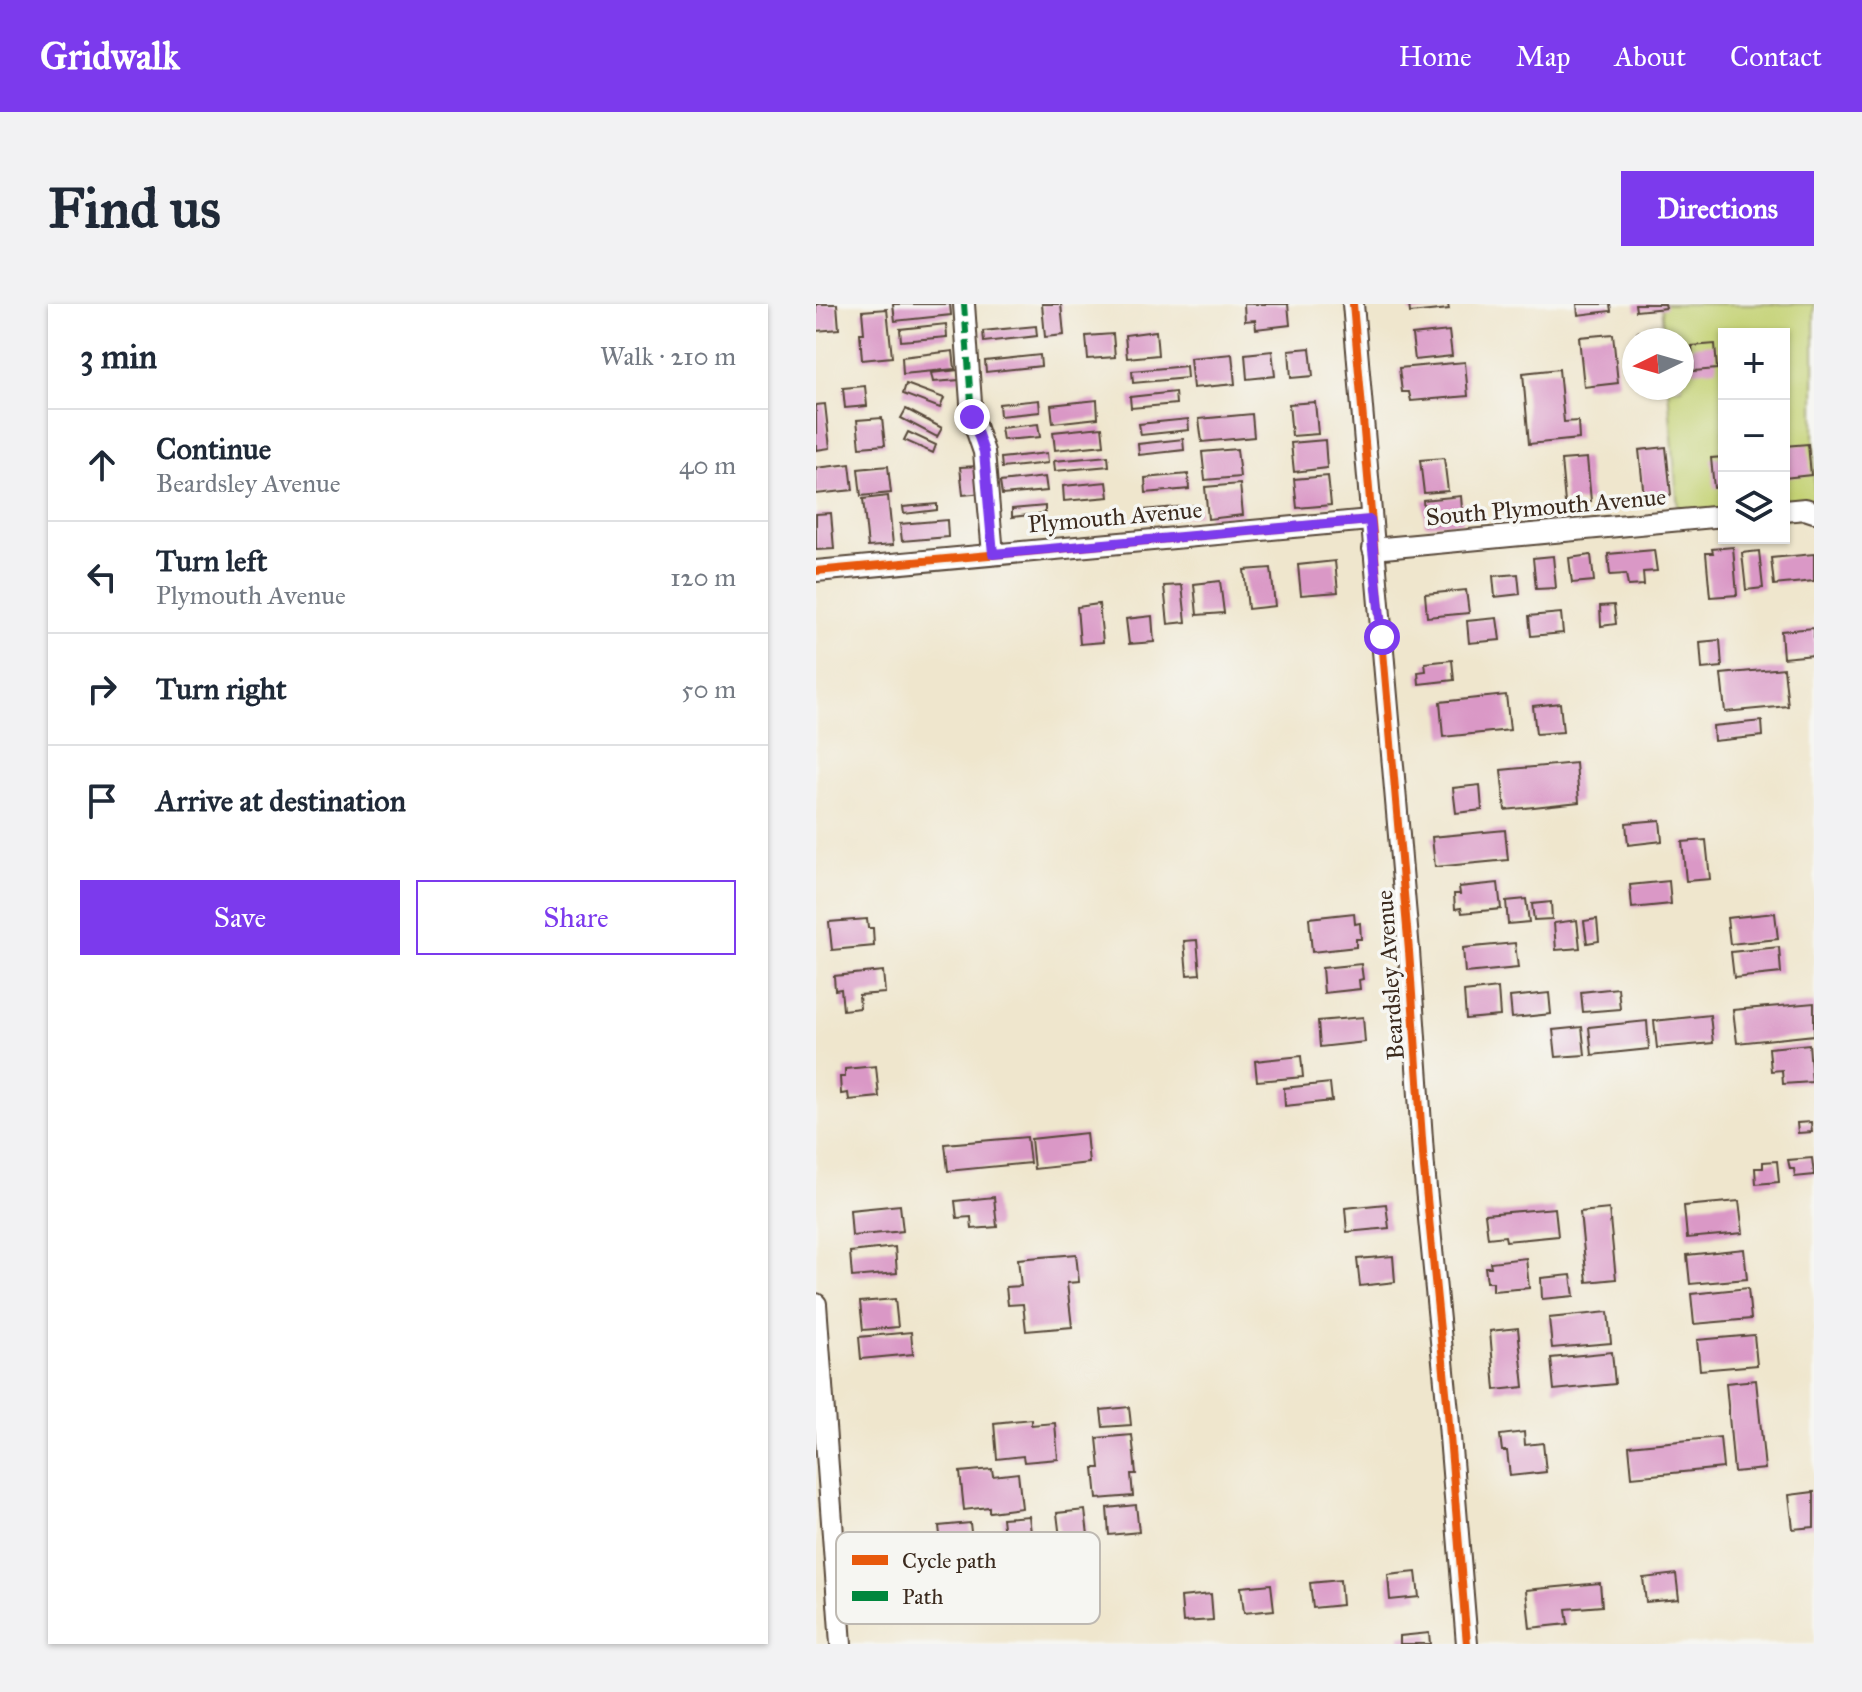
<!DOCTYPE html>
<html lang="en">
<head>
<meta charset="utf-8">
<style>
	:root { --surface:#fff; --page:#f2f2f3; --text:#1f2937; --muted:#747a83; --line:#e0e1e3; --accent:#7c3aed }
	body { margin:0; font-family:"IM FELL Great Primer",serif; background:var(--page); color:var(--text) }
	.controls { position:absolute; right:24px; top:24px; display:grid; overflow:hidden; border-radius:0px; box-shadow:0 2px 6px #0004 }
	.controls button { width:72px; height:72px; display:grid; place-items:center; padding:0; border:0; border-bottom:2px solid var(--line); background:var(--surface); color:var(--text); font:40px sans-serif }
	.compass { position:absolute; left:806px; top:24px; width:72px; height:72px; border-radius:50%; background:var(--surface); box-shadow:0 2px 6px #0004; rotate:265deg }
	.stop { position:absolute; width:24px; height:24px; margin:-18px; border:6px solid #7c3aed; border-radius:50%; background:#fff }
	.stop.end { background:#7c3aed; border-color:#fff; box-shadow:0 2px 8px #0008 }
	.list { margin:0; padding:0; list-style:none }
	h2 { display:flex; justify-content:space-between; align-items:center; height:104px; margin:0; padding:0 32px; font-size:34px }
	h2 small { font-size:26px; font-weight:400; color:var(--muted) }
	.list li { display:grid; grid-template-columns:52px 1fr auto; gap:24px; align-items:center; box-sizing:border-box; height:112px; padding:0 32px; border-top:2px solid var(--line) }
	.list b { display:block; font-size:30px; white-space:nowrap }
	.list p { margin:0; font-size:26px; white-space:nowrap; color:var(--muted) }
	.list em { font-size:26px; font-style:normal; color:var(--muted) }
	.actions { display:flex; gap:16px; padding:24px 32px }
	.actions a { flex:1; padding:18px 0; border:2px solid var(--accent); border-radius:0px; text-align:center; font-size:28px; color:var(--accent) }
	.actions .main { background:var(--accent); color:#fff }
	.icon { flex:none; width:44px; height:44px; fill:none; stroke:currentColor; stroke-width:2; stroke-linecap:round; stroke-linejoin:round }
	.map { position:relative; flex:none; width:998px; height:1340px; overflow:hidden; border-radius:0px }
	header { display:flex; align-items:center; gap:48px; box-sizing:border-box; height:112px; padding:0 40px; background:var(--accent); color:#fff }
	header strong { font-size:38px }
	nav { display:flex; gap:44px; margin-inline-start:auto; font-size:28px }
	.intro { display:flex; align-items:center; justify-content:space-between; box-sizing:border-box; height:192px; padding:0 48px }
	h1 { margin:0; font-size:56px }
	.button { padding:20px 36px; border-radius:0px; background:var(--accent); color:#fff; font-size:28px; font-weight:700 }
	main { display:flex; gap:48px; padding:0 48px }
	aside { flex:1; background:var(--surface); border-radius:0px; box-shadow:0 2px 6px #0004 }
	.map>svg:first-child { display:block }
	.green { fill:#c4d274; stroke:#807e49; stroke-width:2 }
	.building { fill:#da98c6 }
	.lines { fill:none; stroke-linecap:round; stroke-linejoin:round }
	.street-casing { stroke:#564638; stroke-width:24 }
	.street { stroke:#fff; stroke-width:20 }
	.quiet { stroke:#00873e; stroke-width:6; stroke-dasharray:12 6; stroke-linecap:butt }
	.cycleway-casing { stroke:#f6f6f2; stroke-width:13 }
	.cycleway { stroke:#e8590c; stroke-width:8 }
	.route { stroke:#7c3aed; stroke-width:10 }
	.labels { text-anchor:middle; stroke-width:7; stroke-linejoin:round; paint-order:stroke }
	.street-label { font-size:24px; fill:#3b2a1e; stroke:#f6f6f2 }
	.key { fill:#f6f6f2; stroke:#beb9b2; stroke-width:2 }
	.key-label { font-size:22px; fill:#3b2a1e }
</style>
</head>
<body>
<header>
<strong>Gridwalk</strong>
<nav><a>Home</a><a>Map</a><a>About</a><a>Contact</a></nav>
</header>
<div class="intro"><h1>Find us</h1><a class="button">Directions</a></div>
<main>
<aside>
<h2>3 min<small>Walk · 210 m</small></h2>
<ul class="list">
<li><svg class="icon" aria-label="ahead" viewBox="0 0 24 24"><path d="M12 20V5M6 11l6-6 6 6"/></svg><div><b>Continue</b><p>Beardsley Avenue</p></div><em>40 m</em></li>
<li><svg class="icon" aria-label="left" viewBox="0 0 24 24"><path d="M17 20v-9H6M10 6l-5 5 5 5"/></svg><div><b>Turn left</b><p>Plymouth Avenue</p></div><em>120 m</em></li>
<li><svg class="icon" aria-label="right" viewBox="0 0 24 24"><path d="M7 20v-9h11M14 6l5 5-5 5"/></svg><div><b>Turn right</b></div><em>50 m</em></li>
<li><svg class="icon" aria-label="arrive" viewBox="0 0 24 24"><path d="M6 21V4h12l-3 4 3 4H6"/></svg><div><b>Arrive at destination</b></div></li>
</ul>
<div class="actions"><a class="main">Save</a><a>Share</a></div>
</aside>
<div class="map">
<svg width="998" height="1340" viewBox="0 0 998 1340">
	<rect width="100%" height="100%" fill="#f6f6f2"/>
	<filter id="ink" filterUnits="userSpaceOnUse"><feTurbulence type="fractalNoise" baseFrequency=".0125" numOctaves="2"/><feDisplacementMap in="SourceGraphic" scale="16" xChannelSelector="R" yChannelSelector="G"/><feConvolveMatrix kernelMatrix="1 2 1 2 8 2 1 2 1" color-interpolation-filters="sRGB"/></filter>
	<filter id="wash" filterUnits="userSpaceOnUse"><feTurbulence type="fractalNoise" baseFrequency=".006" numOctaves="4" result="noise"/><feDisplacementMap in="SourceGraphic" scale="32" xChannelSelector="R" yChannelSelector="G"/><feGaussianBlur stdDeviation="1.8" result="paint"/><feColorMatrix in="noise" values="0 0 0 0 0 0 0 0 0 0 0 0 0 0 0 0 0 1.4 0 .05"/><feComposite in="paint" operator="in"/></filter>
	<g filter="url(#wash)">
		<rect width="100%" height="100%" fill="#efe6cd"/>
		<polygon class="green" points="845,0 998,0 998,214 968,215 968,30 908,30 908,215 863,218 852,84 866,84 866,36 848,36"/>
		<g id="blocks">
			<g class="building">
				<polygon points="0,0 21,0 23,25 0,27"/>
				<polygon points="77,0 134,0 135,11 79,17"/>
				<polygon points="226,0 245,0 248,31 229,33"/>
				<polygon points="428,0 472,0 474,21 440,25 439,16 429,17"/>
				<polygon points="593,0 632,0 633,5 594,9"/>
				<polygon points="761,0 794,0 795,7 762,11"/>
				<polygon points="819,0 849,0 850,4 820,7"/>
				<polygon points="71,5 76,53 46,56 44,29 48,29 46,7"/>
				<polygon points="130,20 131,33 85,37 84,25"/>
				<polygon points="220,22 221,32 168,38 167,27"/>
				<polygon points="850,25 851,36 822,36 821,28"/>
				<polygon points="340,27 342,51 311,54 309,31"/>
				<polygon points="633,27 636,52 599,56 596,31"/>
				<polygon points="297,30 299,53 272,55 270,32"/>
				<polygon points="797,30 802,79 768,83 763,33"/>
				<polygon points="899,40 901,65 878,67 876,42"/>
				<polygon points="494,44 497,72 475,74 473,46"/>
				<polygon points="137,47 139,65 87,70 86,53"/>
				<polygon points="456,47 459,72 431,75 429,50"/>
				<polygon points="416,50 419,80 377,84 374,54"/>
				<polygon points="224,51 225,62 170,68 169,57"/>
				<polygon points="649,58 652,92 595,97 593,88 586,88 583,64"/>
				<polygon points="370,62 371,74 317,79 316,67"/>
				<polygon points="743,65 748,118 762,117 763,135 713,140 707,69"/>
				<polygon points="143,66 144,76 117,78 115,69"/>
				<polygon points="90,80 128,94 124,104 87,90"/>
				<polygon points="49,82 51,102 29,104 27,84"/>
				<polygon points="359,88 360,100 315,104 314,93"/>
				<polygon points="223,96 224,108 184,112 183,100"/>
				<polygon points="281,96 282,114 237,119 235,101"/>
				<polygon points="499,98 502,130 476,132 473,100"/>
				<polygon points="9,100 14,144 0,146 0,101"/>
				<polygon points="90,105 126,124 121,133 85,114"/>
				<polygon points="436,110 438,133 386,138 383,115"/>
				<polygon points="66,114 69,141 44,143 41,116"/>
				<polygon points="372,115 373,126 325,131 323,120"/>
				<polygon points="222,120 224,133 187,136 185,124"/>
				<polygon points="286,123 288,141 239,146 237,128"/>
				<polygon points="92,128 120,141 117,149 88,136"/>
				<polygon points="367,135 368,146 323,151 322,140"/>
				<polygon points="509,136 511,164 478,168 475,139"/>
				<polygon points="992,140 995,171 968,174 968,142"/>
				<polygon points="850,143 855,191 828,193 823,146"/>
				<polygon points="421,145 424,173 389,176 386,148"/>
				<polygon points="231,149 232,159 186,164 185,154"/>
				<polygon points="292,152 293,162 239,167 238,157"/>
				<polygon points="908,153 908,183 898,184 895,154"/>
				<polygon points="628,154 632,187 608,189 604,156"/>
				<polygon points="771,154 775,197 749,199 745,156"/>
				<polygon points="34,160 37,186 0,190 0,164"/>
				<polygon points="72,162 75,189 45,192 42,165"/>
				<polygon points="164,162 167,189 147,191 144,163"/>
				<polygon points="372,170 373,185 330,189 329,174"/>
				<polygon points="512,172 515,201 481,204 478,175"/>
				<polygon points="229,173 231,187 186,191 184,178"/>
				<polygon points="291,178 293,193 248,197 247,182"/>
				<polygon points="424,180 427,211 392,215 389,183"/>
				<polygon points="72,192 77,241 52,243 47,195"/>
				<polygon points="645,192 647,218 609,221 607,196"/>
				<polygon points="121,200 121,206 88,210 87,203"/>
				<polygon points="382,201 383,211 329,216 328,206"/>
				<polygon points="229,202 229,209 196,213 196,205"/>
				<polygon points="15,209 18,245 0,246 0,210"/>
				<polygon points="131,216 132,233 86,237 84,220"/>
				<polygon points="917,243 921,291 894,293 890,249 897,249 896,245"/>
				<polygon points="838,246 841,267 827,268 828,281 812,282 810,270 794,271 792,250"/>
				<polygon points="943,247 947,284 930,286 926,249"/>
				<polygon points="998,250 998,277 958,281 955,254"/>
				<polygon points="775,251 778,277 756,279 753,254"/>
				<polygon points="737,252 740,284 720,285 717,254"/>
				<polygon points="519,257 522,288 485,291 482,261"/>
				<polygon points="455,264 459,302 432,305 428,266"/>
				<polygon points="702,270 704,290 679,293 677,272"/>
				<polygon points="404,277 408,309 381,311 378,280"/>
				<polygon points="366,281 370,318 352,320 348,282"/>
				<polygon points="650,286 653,309 611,313 609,290"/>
				<polygon points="283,300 287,338 264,340 261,303"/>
				<polygon points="798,301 800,320 785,322 784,302"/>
				<polygon points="745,309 747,329 715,332 713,312"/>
				<polygon points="336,312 338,338 313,340 310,315"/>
				<polygon points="681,314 684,336 653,339 651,317"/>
				<polygon points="998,324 998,351 967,354 965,327"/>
				<polygon points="904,336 906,363 886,365 884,338"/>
				<polygon points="636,356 638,376 603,380 602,368 610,367 609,359"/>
				<polygon points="968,364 972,402 909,408 905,370"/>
				<polygon points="690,391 694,426 627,433 624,398"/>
				<polygon points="744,399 747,428 720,430 717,402"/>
				<polygon points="946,417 947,432 898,437 897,422"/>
				<polygon points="760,459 763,498 689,506 685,466"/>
				<polygon points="664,481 666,506 640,509 637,484"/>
				<polygon points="844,516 846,537 812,541 810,519"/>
				<polygon points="689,526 692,556 619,563 616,533"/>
				<polygon points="890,536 894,575 870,577 866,538"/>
				<polygon points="853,577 855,600 816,604 814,581"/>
				<polygon points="682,579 685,605 646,609 645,604 639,605 638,590 644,590 643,583"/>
				<polygon points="710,595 713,618 692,620 690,597"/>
				<polygon points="735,598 736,615 718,616 716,600"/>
				<polygon points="538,609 539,620 544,619 545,635 540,635 540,643 496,648 493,614"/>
				<polygon points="959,609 962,635 914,640 911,614"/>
				<polygon points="51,615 52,624 57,624 58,642 16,646 13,618"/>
				<polygon points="781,615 783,637 771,639 768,617"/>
				<polygon points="761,616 764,644 740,646 738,619"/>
				<polygon points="381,636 384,670 371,671 368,637"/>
				<polygon points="699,639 702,664 649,669 647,644"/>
				<polygon points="963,643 965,669 918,674 915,648"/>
				<polygon points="545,660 547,675 543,676 544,685 508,689 506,664"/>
				<polygon points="67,667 69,689 43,691 44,704 27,706 25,685 19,686 18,672"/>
				<polygon points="682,684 684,712 650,715 648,688"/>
				<polygon points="802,684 804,705 767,708 765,688"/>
				<polygon points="733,689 735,710 696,714 694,693"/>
				<polygon points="998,699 998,731 921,739 917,706"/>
				<polygon points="894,711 897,739 841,744 838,717"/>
				<polygon points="547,713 549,738 504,743 502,717"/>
				<polygon points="831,717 833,745 776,751 773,723"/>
				<polygon points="766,723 769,751 740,753 737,726"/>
				<polygon points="993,740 996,778 967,780 966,766 955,767 953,744"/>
				<polygon points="485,752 487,773 441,777 439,757"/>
				<polygon points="60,762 63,793 33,796 32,789 25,790 24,773 29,773 29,765"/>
				<polygon points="514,779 516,797 469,802 468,784"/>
				<polygon points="995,818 996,828 982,829 981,819"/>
				<polygon points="270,829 273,859 218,865 215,835"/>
				<polygon points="211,833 214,859 132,867 129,840"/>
				<polygon points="996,854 998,871 979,873 978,865 974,865 972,856"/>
				<polygon points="961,857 963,878 940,880 939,864 947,864 947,858"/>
				<polygon points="178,893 181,923 156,925 155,913 141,914 139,897"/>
				<polygon points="923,897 927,929 871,934 868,902"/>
				<polygon points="570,900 573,924 531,928 529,904"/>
				<polygon points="84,901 87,927 36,932 34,906"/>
				<polygon points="739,904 742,932 690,937 689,932 672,934 669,910"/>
				<polygon points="793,905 800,975 771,978 764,908"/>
				<polygon points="79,943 81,969 36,973 34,948"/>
				<polygon points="928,945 931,975 874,980 871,951"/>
				<polygon points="260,950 263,978 251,979 256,1023 210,1027 207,1000 192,1001 190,983 205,982 202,955"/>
				<polygon points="577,952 579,978 544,982 541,955"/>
				<polygon points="710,954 713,984 677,987 677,978 671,978 669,963 675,963 674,958"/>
				<polygon points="755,971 758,992 726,995 725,974"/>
				<polygon points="932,984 935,1015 878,1020 875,990"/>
				<polygon points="79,995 82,1023 47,1026 44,998"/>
				<polygon points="792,1008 795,1039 736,1044 733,1014"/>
				<polygon points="702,1024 708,1083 679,1086 674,1027"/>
				<polygon points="95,1028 97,1050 45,1055 43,1033"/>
				<polygon points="938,1031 941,1061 884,1066 881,1036"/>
				<polygon points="796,1048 799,1080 738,1086 735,1054"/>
				<polygon points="940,1076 949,1165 918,1168 910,1079"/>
				<polygon points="313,1103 315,1121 287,1123 285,1106"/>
				<polygon points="215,1115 215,1121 239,1119 242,1155 208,1158 207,1152 181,1155 178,1119"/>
				<polygon points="708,1128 709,1141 727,1139 730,1168 694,1172 691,1147 686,1147 684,1131"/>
				<polygon points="316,1131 320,1170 315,1170 317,1192 281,1195 278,1164 284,1164 281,1134"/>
				<polygon points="904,1133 907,1164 816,1173 813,1142"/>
				<polygon points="176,1165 177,1172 202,1169 206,1204 173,1208 173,1203 148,1206 144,1168"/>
				<polygon points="998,1188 998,1223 977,1225 973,1191"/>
				<polygon points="320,1201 323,1228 293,1231 291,1204"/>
				<polygon points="269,1206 272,1231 244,1234 241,1209"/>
				<polygon points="213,1212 216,1237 189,1240 186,1214"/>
				<polygon points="154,1219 156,1237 125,1240 123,1222"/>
				<polygon points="600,1268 603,1293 574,1296 572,1271"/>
				<polygon points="860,1270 863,1295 830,1298 827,1274"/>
				<polygon points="524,1276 526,1301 497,1304 494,1279"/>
				<polygon points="784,1279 786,1302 750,1305 752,1320 714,1324 710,1286"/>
				<polygon points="455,1280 458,1306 428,1309 425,1283"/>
				<polygon points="395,1290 397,1316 367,1318 365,1293"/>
				<polygon points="613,1329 614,1340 584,1340 584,1332"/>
			</g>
		</g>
	</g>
	<g filter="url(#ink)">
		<use href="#blocks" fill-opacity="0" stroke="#564638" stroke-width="2"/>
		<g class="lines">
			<g class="street-casing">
				<g id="street">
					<polyline points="148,0 156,113 168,148 177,250"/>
					<polyline points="537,0 593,647 608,864 632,1108 651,1340"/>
					<polyline points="968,207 989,205 998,208"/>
					<polyline points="557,245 908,212"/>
					<polyline points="0,267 554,216"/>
					<polyline points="0,1000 25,1340"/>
				</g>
			</g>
			<use href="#street" class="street"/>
			<polyline class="quiet" points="148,0 156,113 168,148 177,250"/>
			<g class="cycleway-casing">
				<g id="cycleway">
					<polyline points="537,0 593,647 608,864 632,1108 651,1340"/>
					<polyline points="0,267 554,216"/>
				</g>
			</g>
			<use href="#cycleway" class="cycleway"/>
		</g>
	</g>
	<g class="lines" filter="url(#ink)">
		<polyline class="route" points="156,113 168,148 177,250 554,216 566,333"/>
	</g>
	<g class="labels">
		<g class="street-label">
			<text transform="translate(730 203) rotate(-5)" y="8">South Plymouth Avenue</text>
			<text transform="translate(299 213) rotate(-5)" y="8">Plymouth Avenue</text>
			<text transform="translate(574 671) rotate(-94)" y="8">Beardsley Avenue</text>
		</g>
	</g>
	<rect x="20" y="1228" width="264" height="92" rx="12" class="key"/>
	<rect x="36" y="1251" width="36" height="10" fill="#e8590c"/>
	<rect x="36" y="1287" width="36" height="10" fill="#00873e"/>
	<g class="key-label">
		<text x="86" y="1264">Cycle path</text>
		<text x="86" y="1300">Path</text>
	</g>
</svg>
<div class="controls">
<button>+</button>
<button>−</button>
<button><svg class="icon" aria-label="layers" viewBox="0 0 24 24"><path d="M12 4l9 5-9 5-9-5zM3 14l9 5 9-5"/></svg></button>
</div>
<svg class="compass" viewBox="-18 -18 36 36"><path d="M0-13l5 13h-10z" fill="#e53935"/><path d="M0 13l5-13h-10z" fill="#747a83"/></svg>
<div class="stop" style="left:566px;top:333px"></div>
<div class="stop end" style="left:156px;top:113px"></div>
</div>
</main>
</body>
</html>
